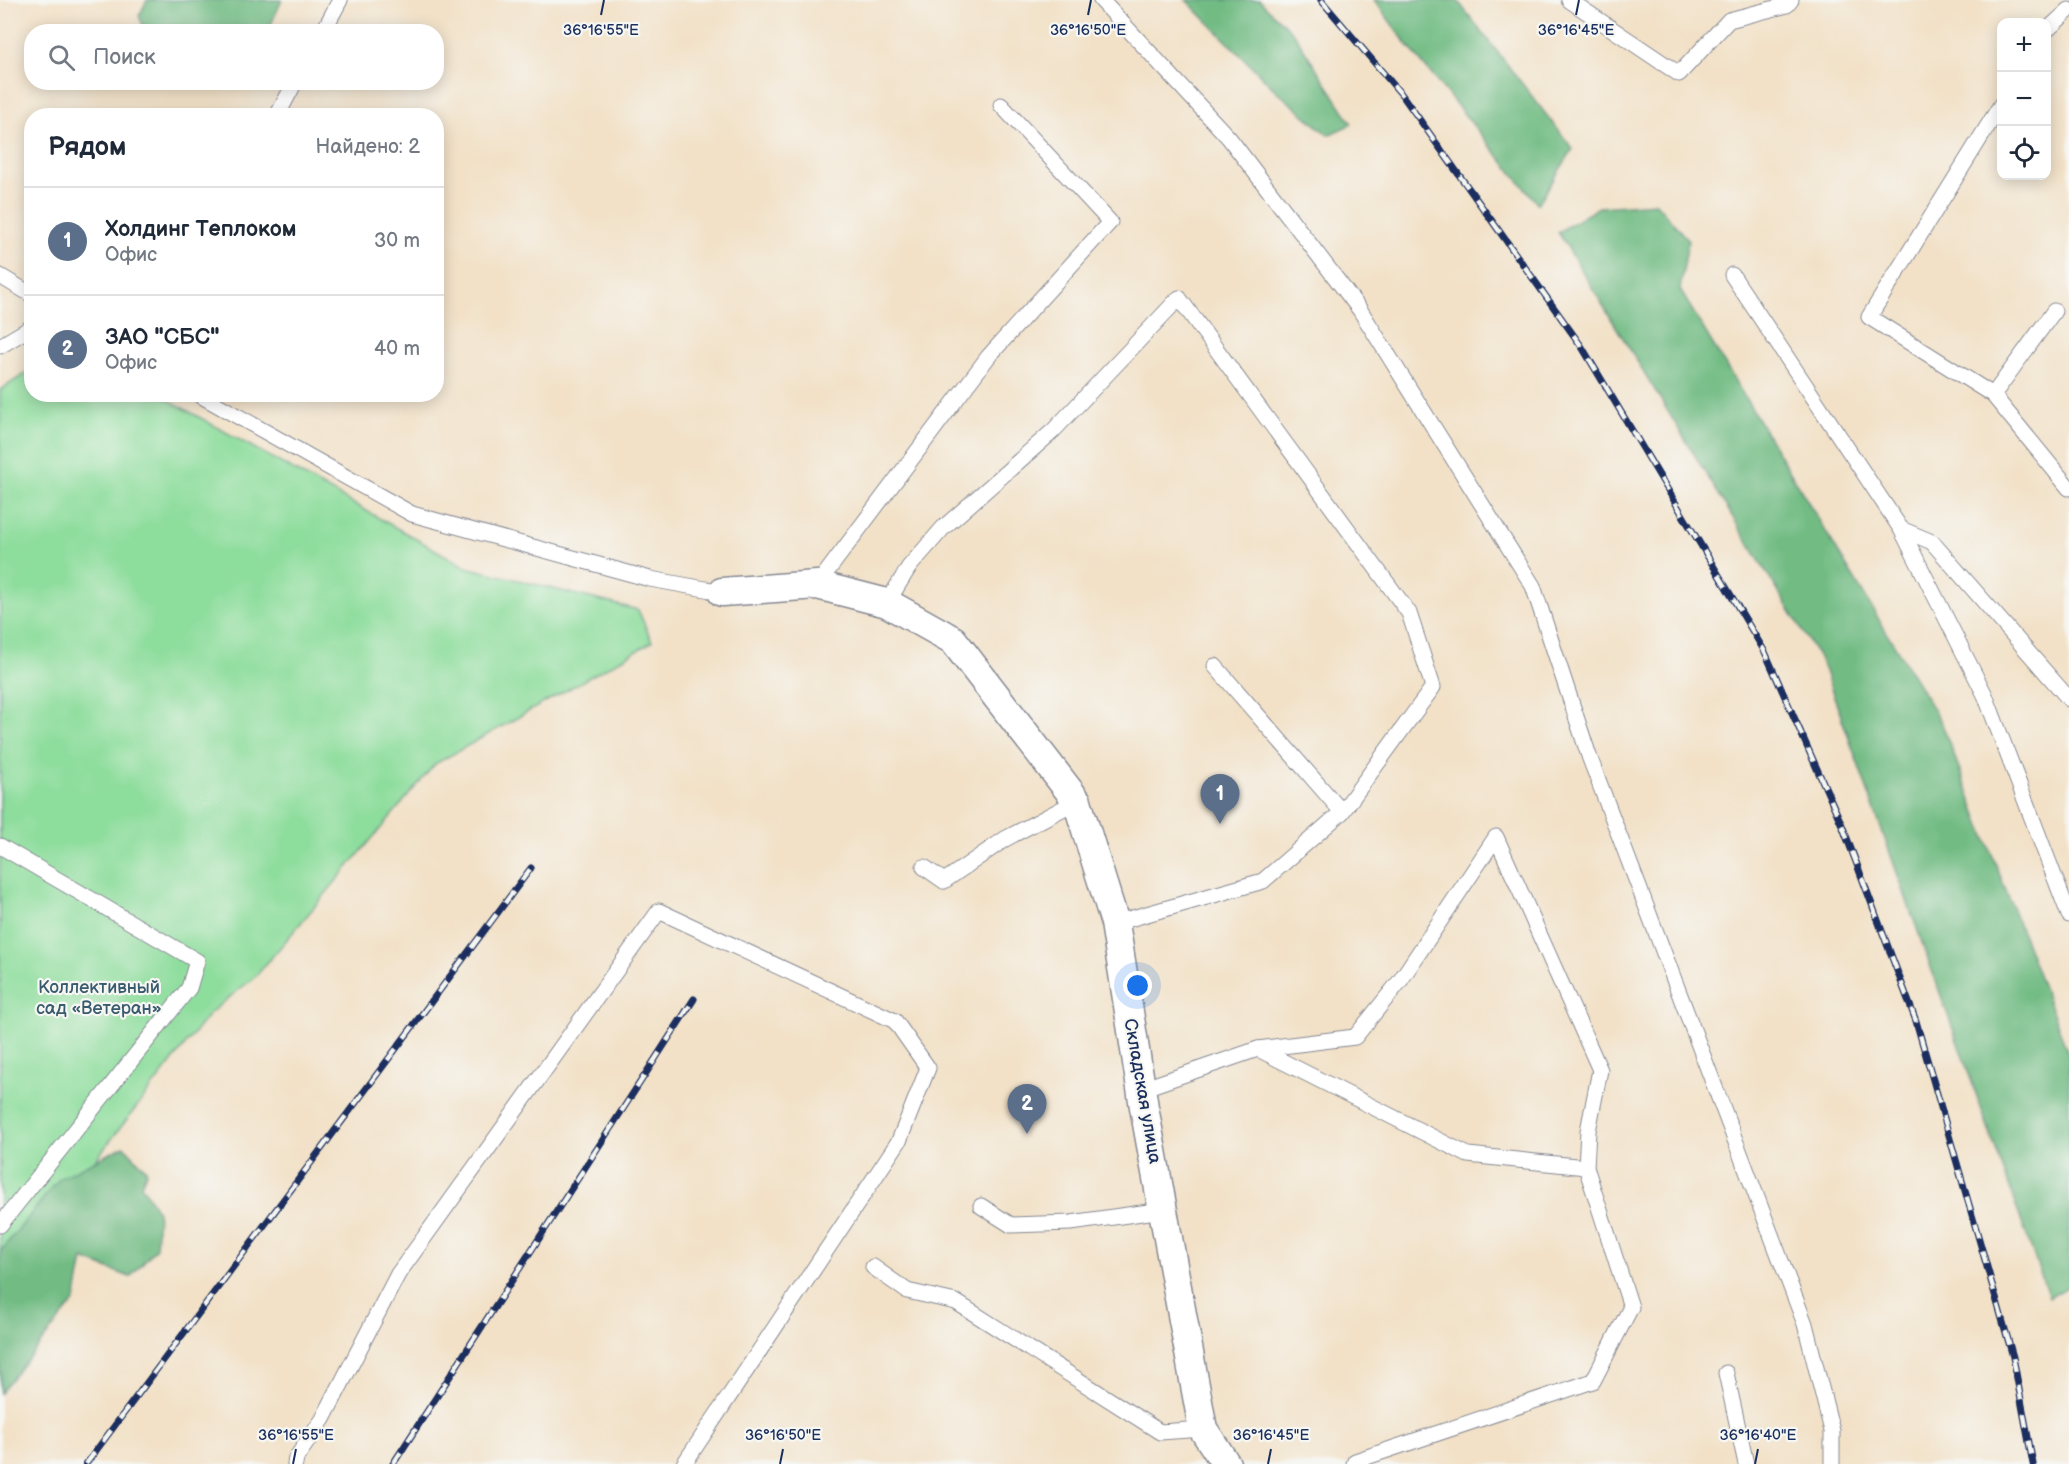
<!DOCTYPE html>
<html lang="ru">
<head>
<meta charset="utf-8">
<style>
	:root { --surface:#fff; --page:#f6f6f7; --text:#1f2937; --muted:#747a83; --line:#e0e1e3; --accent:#b45309 }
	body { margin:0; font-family:"Balsamiq Sans",sans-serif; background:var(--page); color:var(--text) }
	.controls { position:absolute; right:18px; top:18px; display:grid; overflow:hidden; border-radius:12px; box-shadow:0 3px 15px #0003 }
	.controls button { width:54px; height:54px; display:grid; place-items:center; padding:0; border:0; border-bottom:2px solid var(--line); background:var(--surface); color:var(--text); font:30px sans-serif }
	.you { position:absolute; left:1138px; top:986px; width:21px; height:21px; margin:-15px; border:4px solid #fff; border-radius:50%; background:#1a73e8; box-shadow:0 0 0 9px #1a73e833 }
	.badge { display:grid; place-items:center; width:39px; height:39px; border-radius:50%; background:var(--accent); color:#fff; font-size:20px; font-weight:700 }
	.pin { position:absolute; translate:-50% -50px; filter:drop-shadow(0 2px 3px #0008) }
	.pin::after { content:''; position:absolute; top:32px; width:21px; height:18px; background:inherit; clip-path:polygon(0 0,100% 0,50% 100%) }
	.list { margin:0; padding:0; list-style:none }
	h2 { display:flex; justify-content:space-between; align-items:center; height:78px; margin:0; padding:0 24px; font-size:26px }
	h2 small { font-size:20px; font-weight:400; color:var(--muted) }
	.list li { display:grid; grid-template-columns:39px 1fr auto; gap:18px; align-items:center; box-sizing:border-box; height:108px; padding:0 24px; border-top:2px solid var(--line) }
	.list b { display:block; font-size:22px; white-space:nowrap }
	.list p { margin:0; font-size:20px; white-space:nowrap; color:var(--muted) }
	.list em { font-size:20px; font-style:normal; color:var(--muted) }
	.icon { flex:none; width:33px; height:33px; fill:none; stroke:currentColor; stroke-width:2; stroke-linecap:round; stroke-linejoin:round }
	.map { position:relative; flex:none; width:2069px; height:1464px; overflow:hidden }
	.search { position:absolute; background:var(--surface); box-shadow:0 3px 15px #0003; left:24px; top:24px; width:420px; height:66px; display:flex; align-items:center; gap:15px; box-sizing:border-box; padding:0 21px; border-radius:24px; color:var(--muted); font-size:22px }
	.panel { position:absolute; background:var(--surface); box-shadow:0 3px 15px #0003; left:24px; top:108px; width:420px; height:294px; border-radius:24px }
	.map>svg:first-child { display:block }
	.green { fill:#8ddd9c; stroke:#54867d; stroke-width:1.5 }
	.forest { fill:#72bc84; stroke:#467671; stroke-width:1.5 }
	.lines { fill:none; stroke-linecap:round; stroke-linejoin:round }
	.service-casing { stroke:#868892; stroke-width:17 }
	.minor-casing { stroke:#868892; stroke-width:31 }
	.service { stroke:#fff; stroke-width:15 }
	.minor { stroke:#fff; stroke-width:28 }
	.rail-casing { stroke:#1b2f5e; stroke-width:7 }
	.rail { stroke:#f6f6f2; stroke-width:4.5; stroke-dasharray:14; stroke-linecap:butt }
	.ticks { fill:none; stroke:#1b2f5e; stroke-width:2 }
	.labels { text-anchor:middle; stroke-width:4.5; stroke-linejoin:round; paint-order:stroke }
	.park-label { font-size:18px; fill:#385a6e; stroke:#f6f6f2 }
	.street-label { font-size:18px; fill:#1b2f5e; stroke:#f6f6f2 }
	.ticks-label { font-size:15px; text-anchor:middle; fill:#1b2f5e; stroke:#f6f6f2; stroke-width:4.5; stroke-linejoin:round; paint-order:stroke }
</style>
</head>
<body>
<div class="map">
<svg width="2069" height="1464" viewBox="0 0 2069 1464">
	<rect width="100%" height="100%" fill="#f6f6f2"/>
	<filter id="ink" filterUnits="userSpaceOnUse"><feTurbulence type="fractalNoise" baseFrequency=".0167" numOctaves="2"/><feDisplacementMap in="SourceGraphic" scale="12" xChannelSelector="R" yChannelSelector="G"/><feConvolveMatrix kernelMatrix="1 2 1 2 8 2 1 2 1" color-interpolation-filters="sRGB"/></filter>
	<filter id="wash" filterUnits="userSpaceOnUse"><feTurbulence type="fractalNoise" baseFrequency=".008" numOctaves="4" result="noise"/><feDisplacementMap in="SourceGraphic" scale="24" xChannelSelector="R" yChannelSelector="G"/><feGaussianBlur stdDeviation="1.35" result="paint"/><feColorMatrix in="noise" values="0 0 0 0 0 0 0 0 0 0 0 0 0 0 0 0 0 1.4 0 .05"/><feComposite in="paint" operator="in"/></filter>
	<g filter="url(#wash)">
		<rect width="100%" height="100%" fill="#f2e1c7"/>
		<polygon class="green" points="31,370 32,394 160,395 466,567 638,610 652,642 435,764 256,976 210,1013 0,1282 0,390"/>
		<g class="forest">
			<polygon points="147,0 282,0 268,31 146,32 139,16"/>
			<polygon points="1186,0 1259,0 1295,35 1352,124 1328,135 1274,89"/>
			<polygon points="1374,0 1457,0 1573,149 1538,204 1409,47"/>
			<polygon points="1656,203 1688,240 1680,290 1942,724 2069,1055 2069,1286 2049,1298 1822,663 1558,232 1599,207"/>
			<polygon points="124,1146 147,1171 141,1185 158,1212 156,1248 130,1277 83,1259 75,1301 0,1393 0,1252 60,1178"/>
		</g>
	</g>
	<g filter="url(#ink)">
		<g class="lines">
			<g class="service-casing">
				<g id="service">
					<polyline points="1101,0 1229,138 1360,310 1533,586 1589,756 1805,1324 1832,1431 1832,1464"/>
					<polyline points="1569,0 1679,74 1729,20 1787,5 1791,0"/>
					<polyline points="2046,31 2069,10"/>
					<polyline points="323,32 340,0"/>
					<polyline points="2002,103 1869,317 1993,395 2054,311"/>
					<polyline points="277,116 295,82"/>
					<polyline points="1732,275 1901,529 1985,695 2069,915"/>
					<polyline points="0,276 32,295"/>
					<polyline points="0,346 32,327"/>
					<polyline points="198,394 412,514 650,579 722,592"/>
					<polyline points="1993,395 2069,488"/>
					<polyline points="1901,529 1932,542 2069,699"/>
					<polyline points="817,585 988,357 1110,222 1001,105"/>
					<polyline points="887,603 909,567 943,528 1053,431 1179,298 1409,613 1433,687 1342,812"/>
					<polyline points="0,846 197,961 189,988 0,1225"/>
					<polyline points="924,867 944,881 1005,839 1077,801"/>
					<polyline points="1115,923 1263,881 1342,812 1215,666"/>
					<polyline points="1258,1049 1355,1037 1400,981 1496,837 1600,1070 1588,1131 1586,1167"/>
					<polyline points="1142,1089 1258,1049 1468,1155 1586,1167 1631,1307 1593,1381 1355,1461 1354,1464"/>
					<polyline points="981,1206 1011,1225 1071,1223 1163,1210"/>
					<polyline points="873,1267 907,1291 956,1302 1160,1432 1203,1429"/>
					<polyline points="1726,1373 1746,1464"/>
					<polyline points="295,1464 296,1458 323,1419 398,1274 659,911 895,1021 928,1068 899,1141 684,1464"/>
				</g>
			</g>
			<g class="minor-casing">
				<polyline id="minor" points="722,592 817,585 887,603 953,640 1077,801 1115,923 1144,1107 1203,1429 1226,1464"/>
			</g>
			<use href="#service" class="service"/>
			<use href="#minor" class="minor"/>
			<g class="rail-casing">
				<g id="rail">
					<polyline points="1321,0 1402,95 1582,347 1765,652 1842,825 1916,1021 2013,1357 2033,1464"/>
					<polyline points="86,1464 531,868"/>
					<polyline points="393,1464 694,999"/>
				</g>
			</g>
			<use href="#rail" class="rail"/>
		</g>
	</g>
	<path class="ticks" d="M601,15L604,0M1088,15L1091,0M1576,15L1579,0M293,1464L296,1449M780,1464L783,1449M1268,1464L1271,1449M1755,1464L1758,1449"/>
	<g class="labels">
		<g class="park-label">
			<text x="99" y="993">Коллективный<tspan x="99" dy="21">сад «Ветеран»</tspan></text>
		</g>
		<g class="street-label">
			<text transform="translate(1143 1091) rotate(80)" y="6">Складская улица</text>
		</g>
	</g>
	<g class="ticks-label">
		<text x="601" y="35">36°16'55"E</text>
		<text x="1088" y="35">36°16'50"E</text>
		<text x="1576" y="35">36°16'45"E</text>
		<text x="296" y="1440">36°16'55"E</text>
		<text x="783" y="1440">36°16'50"E</text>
		<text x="1271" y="1440">36°16'45"E</text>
		<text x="1758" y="1440">36°16'40"E</text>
	</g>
</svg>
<div class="controls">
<button>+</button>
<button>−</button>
<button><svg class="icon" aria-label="locate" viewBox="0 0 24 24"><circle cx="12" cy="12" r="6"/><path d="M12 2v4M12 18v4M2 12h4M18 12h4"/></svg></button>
</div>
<div class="you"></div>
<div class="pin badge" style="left:1220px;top:824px;background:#5c6f8a">1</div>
<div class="pin badge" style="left:1027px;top:1134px;background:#5c6f8a">2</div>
<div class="search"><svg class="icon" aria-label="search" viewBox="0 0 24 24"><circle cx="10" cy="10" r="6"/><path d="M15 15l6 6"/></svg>Поиск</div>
<section class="panel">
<h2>Рядом<small>Найдено: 2</small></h2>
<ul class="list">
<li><span class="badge" style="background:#5c6f8a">1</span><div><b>Холдинг Теплоком</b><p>Офис</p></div><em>30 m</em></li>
<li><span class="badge" style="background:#5c6f8a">2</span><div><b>ЗАО &quot;СБС&quot;</b><p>Офис</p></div><em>40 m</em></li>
</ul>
</section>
</div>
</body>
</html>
